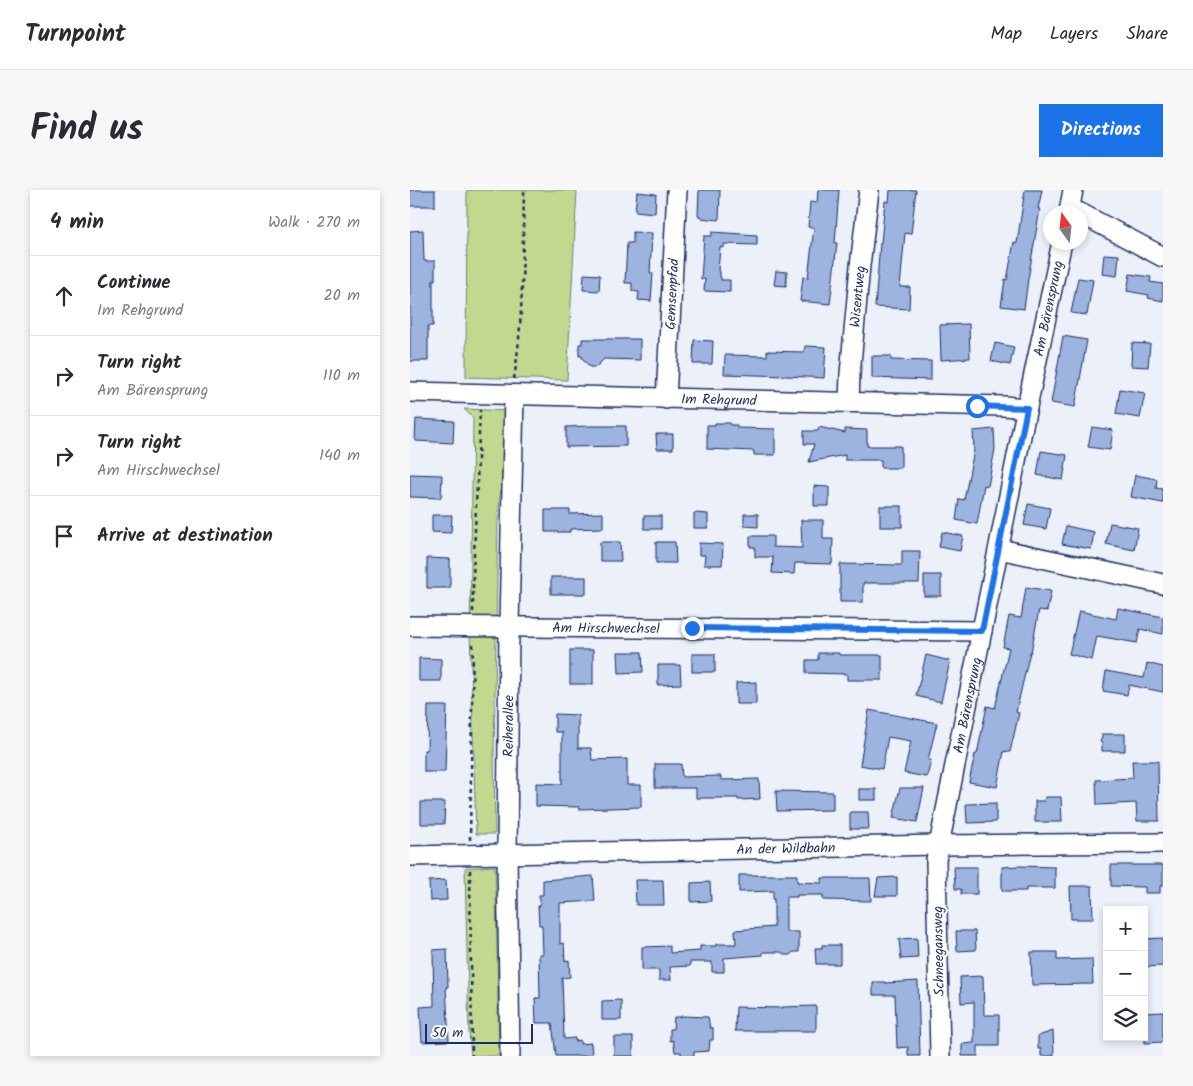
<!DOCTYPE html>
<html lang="en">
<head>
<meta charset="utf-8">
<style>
	:root { --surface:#fff; --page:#f7f7f7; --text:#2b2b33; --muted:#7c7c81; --line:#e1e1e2; --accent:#1a73e8 }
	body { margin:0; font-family:Kalam,sans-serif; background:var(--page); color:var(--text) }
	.controls { position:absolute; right:15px; bottom:15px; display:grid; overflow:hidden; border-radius:0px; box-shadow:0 2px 8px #0003 }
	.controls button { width:45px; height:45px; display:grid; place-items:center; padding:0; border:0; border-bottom:1px solid var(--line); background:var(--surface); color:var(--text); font:25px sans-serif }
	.compass { position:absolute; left:633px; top:15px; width:45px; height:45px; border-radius:50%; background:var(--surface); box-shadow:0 2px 8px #0003; rotate:345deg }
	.scale { position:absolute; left:15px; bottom:12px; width:108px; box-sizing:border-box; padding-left:5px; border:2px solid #1b2f5e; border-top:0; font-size:14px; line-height:18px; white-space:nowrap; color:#1b2f5e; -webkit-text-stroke:4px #fff; paint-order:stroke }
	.stop { position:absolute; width:15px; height:15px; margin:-11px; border:4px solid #1a73e8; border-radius:50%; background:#fff }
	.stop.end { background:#1a73e8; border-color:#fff; box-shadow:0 1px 5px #0008 }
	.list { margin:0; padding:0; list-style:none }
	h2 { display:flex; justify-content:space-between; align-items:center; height:65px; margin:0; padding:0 20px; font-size:21px }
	h2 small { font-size:16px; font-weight:400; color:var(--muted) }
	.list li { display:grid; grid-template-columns:32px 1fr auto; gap:15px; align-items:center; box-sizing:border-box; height:80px; padding:0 20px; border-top:1px solid var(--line) }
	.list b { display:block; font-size:19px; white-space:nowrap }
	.list p { margin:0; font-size:16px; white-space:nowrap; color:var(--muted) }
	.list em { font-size:16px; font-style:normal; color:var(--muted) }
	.icon { flex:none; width:28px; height:28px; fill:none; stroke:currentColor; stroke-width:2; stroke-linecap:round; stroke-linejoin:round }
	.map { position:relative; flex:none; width:753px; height:866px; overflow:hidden; border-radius:0px }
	header { display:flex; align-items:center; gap:30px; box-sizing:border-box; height:70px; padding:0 25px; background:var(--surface); border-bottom:1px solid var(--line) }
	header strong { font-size:24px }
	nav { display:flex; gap:28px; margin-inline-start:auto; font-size:18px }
	.intro { display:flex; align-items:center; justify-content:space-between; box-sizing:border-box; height:120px; padding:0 30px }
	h1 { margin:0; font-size:35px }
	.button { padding:12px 22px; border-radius:0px; background:var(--accent); color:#fff; font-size:18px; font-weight:700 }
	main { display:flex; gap:30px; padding:0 30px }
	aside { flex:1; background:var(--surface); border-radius:0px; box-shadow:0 2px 8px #0003 }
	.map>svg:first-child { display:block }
	.green { fill:#c1d88e; stroke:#6e8476 }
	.building { fill:#9db3e0; stroke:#1b2f5e }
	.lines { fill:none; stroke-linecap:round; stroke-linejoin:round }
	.minor-casing { stroke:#1b2f5e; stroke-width:22 }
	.path { stroke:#1b2f5e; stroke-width:2.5; stroke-dasharray:4 4; stroke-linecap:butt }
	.minor { stroke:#fff; stroke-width:19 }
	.route { stroke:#1a73e8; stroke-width:6 }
	.labels { text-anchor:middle; stroke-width:4.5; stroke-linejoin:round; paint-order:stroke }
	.street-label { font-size:14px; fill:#1b2f5e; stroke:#fff }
</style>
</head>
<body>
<header>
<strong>Turnpoint</strong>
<nav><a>Map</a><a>Layers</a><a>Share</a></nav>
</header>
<div class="intro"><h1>Find us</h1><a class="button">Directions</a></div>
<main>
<aside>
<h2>4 min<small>Walk · 270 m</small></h2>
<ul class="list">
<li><svg class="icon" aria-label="ahead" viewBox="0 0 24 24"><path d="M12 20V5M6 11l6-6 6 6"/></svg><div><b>Continue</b><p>Im Rehgrund</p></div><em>20 m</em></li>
<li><svg class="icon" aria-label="right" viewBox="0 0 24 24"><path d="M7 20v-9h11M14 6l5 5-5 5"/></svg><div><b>Turn right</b><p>Am Bärensprung</p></div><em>110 m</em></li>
<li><svg class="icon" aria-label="right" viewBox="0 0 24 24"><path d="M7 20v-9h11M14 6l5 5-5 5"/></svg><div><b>Turn right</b><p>Am Hirschwechsel</p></div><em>140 m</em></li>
<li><svg class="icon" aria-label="arrive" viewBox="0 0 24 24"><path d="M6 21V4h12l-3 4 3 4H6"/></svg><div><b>Arrive at destination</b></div></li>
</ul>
</aside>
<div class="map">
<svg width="753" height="866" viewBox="0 0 753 866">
	<rect width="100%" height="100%" fill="#ebf0f9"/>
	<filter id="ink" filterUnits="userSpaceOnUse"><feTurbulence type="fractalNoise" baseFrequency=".02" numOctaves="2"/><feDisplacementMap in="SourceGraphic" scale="10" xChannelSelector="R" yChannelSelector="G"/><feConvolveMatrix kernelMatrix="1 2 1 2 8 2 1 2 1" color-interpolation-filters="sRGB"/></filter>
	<g filter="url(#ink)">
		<g class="green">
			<polygon points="57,0 167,0 157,190 56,187"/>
			<polygon points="54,219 98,221 88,329 84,564 85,644 66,644 60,441 63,228"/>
			<polygon points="85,676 86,703 89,866 61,866 59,842 55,678"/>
		</g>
		<g class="building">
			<rect x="0" y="0" width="25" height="16"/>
			<polygon points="289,0 310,0 309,30 291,28 291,26 288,26"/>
			<polygon points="408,0 429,0 425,53 427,53 420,114 390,111 393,87 398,88 404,37 398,37 400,12 407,13"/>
			<polygon points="480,0 506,0 501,44 495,43 490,97 500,97 499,119 465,117 470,53 471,53 475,11 479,12"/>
			<polygon points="615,0 632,0 628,19 630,19 618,89 614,119 591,116 595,89 597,90 604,52 607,53"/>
			<polygon points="227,2 246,4 245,23 225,21"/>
			<polygon points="13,40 14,71 25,71 25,90 23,90 23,136 18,136 18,171 0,171 0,41"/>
			<polygon points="223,42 242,43 240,83 243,83 241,111 228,110 229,102 222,101 222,93 215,93 217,53 223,53"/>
			<polygon points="302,42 347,45 347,55 314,54 314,58 310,57 308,81 310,81 310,87 311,87 311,90 320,90 320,102 294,101 295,89 291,89 294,46 302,46"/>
			<polygon points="694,64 709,65 707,86 692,84"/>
			<polygon points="366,81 377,82 376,96 364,95"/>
			<polygon points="174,84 190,85 189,101 173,100"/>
			<polygon points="720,84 741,87 740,92 753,94 753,111 738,108 739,105 717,101"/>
			<polygon points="668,88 683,90 677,125 661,123"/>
			<polygon points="559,134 560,168 531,170 530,135"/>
			<polygon points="653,146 677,150 665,217 641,213"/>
			<polygon points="172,149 230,149 230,170 194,169 186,177 180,177 173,169 172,166 169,166 169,154 172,154"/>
			<polygon points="284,150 303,151 302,174 283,174"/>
			<polygon points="585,153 604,157 600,175 581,171"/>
			<polygon points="722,153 740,154 738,177 721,176"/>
			<polygon points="395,156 416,157 414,188 378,186 314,184 315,165 357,166 357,161 394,162"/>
			<polygon points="462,166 481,166 481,170 521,171 521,190 462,188"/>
			<polygon points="710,199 735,203 730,228 706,224"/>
			<polygon points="6,229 44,231 43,253 5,251"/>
			<polygon points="305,233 320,233 320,235 327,235 327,238 365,239 365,265 344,265 344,261 297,259 297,235 305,235"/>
			<polygon points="179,236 216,236 216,256 156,257 156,237"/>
			<polygon points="409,237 435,243 435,239 457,240 457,256 491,256 491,278 471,278 471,270 435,270 435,265 399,272 404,254 394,254 394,241 408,241"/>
			<polygon points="682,237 703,240 700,260 678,257"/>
			<polygon points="584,239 585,259 578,296 574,295 567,334 546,330 549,309 554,310 564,260 563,241"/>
			<polygon points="246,244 263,244 263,259 247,259"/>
			<polygon points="631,261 657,265 653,290 627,285"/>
			<polygon points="0,284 32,285 31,308 0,307"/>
			<polygon points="725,285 747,289 746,298 753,299 753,313 721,307"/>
			<polygon points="404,296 419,297 419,316 404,316"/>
			<polygon points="618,314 640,318 636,339 614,335"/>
			<rect x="470" y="316" width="22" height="21"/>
			<polygon points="135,320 160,320 160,324 193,323 193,338 160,339 160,342 135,342"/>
			<polygon points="284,323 298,324 298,338 284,338"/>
			<polygon points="334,324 348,324 348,337 334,336"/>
			<polygon points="22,325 42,325 41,343 22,342"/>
			<rect x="234" y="326" width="17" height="13"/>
			<polygon points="391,330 413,330 413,349 423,349 422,374 385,373 384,384 362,383 363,367 345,367 345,357 340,357 340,346 363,346 363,357 392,358"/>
			<polygon points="700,333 728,338 724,360 696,354"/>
			<polygon points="656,336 684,342 681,359 652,354"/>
			<polygon points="532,342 553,346 550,361 529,357"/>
			<polygon points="190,352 210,352 211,371 190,371"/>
			<polygon points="246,352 265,352 266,373 246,373"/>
			<polygon points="289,353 313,354 312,375 294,375 295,365 289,365"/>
			<polygon points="492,361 510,361 509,393 453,393 453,412 430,412 430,374 492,375"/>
			<polygon points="17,368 40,369 40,398 17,398"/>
			<rect x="514" y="385" width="17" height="21"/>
			<rect x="141" y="387" width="35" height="17"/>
			<polygon points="616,397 641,401 637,421 629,420 621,462 620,462 606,522 609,523 600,562 594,561 587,597 559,592 565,564 567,564 577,516 585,518 599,458 593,457 599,426 611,428"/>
			<polygon points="708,418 753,427 753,444 730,439 727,453 687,446 682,470 659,464 669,421 706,429"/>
			<rect x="160" y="460" width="23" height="34"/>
			<polygon points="208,462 232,462 233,482 209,483"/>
			<polygon points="408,463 429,463 429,465 472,465 472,490 437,490 437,484 396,483 396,470 408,470"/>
			<rect x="282" y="464" width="23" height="18"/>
			<polygon points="516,465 540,471 531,512 506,506"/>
			<polygon points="9,468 31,469 31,491 9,491"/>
			<polygon points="737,473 753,477 753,502 719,495 717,505 693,501 696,481 734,488"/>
			<polygon points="248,475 270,475 271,494 248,495"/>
			<polygon points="346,492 346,514 326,514 326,493"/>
			<polygon points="18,516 37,516 35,582 14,582 14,560 17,560"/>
			<polygon points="459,520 527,533 518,570 521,570 517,587 494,583 501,551 478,547 472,579 450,575"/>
			<polygon points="145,524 168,525 168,558 181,558 182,570 217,569 217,595 231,595 231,617 169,619 169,617 126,616 126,593 152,594 152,542 145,542"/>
			<polygon points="692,544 715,544 715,561 692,561 692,554 690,551 692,548"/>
			<polygon points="722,571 748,571 749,631 727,631 726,613 687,615 686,590 723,588"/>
			<polygon points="245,574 271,574 272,587 311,586 311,590 349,589 350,609 328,610 328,608 286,608 286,598 245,598"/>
			<polygon points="490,598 514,598 507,632 483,628"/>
			<rect x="449" y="599" width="17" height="11"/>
			<polygon points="366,601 423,602 423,620 367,621"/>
			<polygon points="635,607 651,607 652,632 625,632 625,611 634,611"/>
			<polygon points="11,612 35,612 34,634 11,634"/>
			<polygon points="586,613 586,632 557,633 556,614"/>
			<polygon points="440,622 458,622 459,639 440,639"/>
			<polygon points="701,675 753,675 753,696 750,696 750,703 735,703 735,697 701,696"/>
			<polygon points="609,676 645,677 645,698 616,698 616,701 592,701 592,677"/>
			<polygon points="544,677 567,677 567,704 551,704 551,699 545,699"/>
			<polygon points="329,685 387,685 387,692 412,693 412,688 460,688 461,711 413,710 413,705 387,705 387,707 376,707 376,742 389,742 389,762 383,762 380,765 375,765 371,762 353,762 353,765 314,768 314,782 302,782 302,772 280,772 280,776 260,777 261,790 249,790 249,780 232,780 232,757 260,756 260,763 290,761 290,756 306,756 306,754 326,754 325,740 364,737 364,709 363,710 363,701 329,702"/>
			<polygon points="183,686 185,711 150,713 150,754 154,753 155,771 159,770 160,787 152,788 154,849 165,848 165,851 170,850 170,854 181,853 182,866 146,866 142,833 126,833 125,808 130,808 129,764 133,764 132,735 129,735 128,716 130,716 129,705 133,705 133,690"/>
			<polygon points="487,687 487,706 465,706 468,688"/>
			<polygon points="36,690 37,710 20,711 19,691"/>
			<polygon points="225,690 253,690 254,715 226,715"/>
			<polygon points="300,692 301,711 281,712 281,693"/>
			<polygon points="660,696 682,696 683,729 661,729"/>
			<polygon points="546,741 565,741 566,760 547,761"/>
			<polygon points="507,748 508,768 491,769 489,749"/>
			<polygon points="753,748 753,776 734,777 734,749"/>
			<polygon points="412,755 430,755 430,774 406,774 405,758 412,758"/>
			<polygon points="37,759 38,797 36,797 39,851 12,852 10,817 24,816 23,760"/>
			<polygon points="621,762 647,762 647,770 682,769 683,794 622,795"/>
			<polygon points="573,786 574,825 589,825 589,856 568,856 568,866 552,866 552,854 564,853 564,812 551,813 550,787"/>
			<polygon points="508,791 510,866 498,866 498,857 487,858 485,805 463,805 463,792 475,792 475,793"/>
			<polygon points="211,810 211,830 192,830 192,811"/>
			<polygon points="406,816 406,841 325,841 326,817 372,818 372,817"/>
			<polygon points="753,822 753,852 735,853 734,823"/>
			<polygon points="271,826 298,827 300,838 303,838 303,850 300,850 299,861 284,862 284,866 271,866 271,862 265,862 263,850 260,851 260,839 263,839 264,827 271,827"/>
			<polygon points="643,841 644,866 631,866 631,859 628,859 628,846"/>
			<rect x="204" y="847" width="19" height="19"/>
		</g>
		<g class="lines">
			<g class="minor-casing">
				<g id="minor">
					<polyline points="659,22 663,0"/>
					<polyline points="670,23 753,67"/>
					<path id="s1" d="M0,202L594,216L617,218"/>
					<path id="s2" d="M256,209L267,0"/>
					<path id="s3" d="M439,212L440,184L450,76L459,0"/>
					<polyline points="589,359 753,394"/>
					<path id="s4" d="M0,436L572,441"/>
					<path id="s5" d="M0,666L528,655L753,653"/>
					<path id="s6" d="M100,866L97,665L99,436L104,205"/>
					<path id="s7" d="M530,866L526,670L613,236L652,52"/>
				</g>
			</g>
			<g class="path">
				<path d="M104,189C114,127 112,65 114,3L115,0"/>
				<polyline points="63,422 63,389 70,220"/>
				<polyline points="60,650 63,453"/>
				<polyline points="60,680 62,866"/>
			</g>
			<use href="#minor" class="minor"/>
		</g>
	</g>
	<g class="lines" filter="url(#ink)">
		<polyline class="route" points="282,438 572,441 617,218 567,216"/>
	</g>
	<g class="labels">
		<g class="street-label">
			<text dy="5" stroke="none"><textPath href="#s2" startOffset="105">Gemsenpfad</textPath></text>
			<text dy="5" stroke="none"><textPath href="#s3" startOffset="106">Wisentweg</textPath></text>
			<text dy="5" stroke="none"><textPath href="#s7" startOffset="759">Am Bärensprung</textPath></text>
			<text dy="5" stroke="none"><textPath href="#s1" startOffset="309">Im Rehgrund</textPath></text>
			<text dy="5" stroke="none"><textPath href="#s4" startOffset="196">Am Hirschwechsel</textPath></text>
			<text dy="5" stroke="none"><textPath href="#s7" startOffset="354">Am Bärensprung</textPath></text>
			<text dy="5" stroke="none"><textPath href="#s6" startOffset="330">Reiherallee</textPath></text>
			<text dy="5" stroke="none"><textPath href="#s5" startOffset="376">An der Wildbahn</textPath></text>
			<text transform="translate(528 761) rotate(-91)" y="5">Schneegansweg</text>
		</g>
	</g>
</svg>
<div class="controls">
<button>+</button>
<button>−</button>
<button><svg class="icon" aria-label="layers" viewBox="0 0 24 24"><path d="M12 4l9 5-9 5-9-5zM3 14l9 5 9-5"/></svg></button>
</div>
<svg class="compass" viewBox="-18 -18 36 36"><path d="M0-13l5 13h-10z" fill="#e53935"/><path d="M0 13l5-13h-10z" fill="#7c7c81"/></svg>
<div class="scale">50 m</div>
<div class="stop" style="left:567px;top:216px"></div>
<div class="stop end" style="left:282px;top:438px"></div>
</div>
</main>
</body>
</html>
